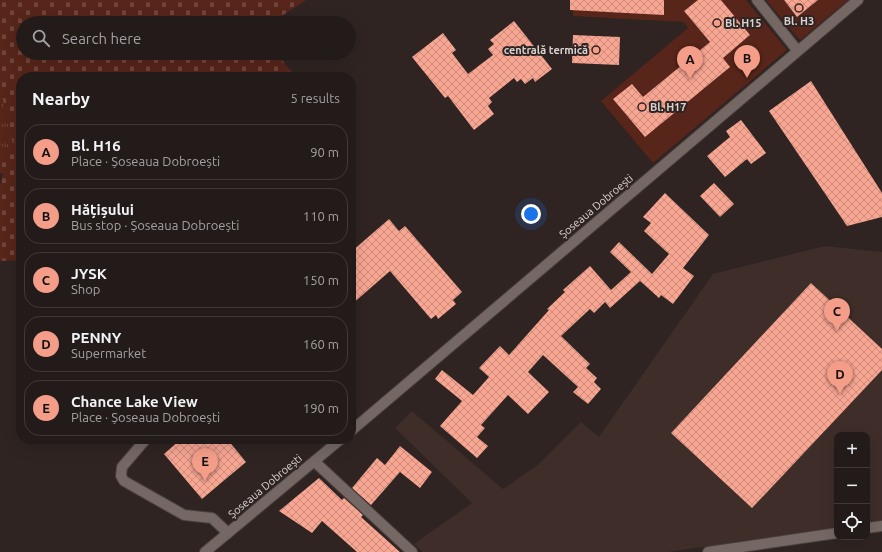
<!DOCTYPE html>
<html lang="en">
<head>
<meta charset="utf-8">
<style>
	:root { --surface:#231b19; --page:#2b2422; --text:#f1f3f6; --muted:#a3a1a2; --line:#403938; --accent:#f49e89 }
	body { margin:0; font-family:Ubuntu,sans-serif; background:var(--page); color:var(--text) }
	.controls { position:absolute; right:12px; bottom:12px; display:grid; overflow:hidden; border-radius:8px; box-shadow:0 4px 16px #0002 }
	.controls button { width:36px; height:36px; display:grid; place-items:center; padding:0; border:0; border-bottom:1px solid var(--line); background:var(--surface); color:var(--text); font:20px sans-serif }
	.you { position:absolute; left:531px; top:214px; width:14px; height:14px; margin:-10px; border:3px solid #fff; border-radius:50%; background:#1a73e8; box-shadow:0 0 0 6px #1a73e833 }
	.badge { display:grid; place-items:center; width:26px; height:26px; border-radius:50%; background:var(--accent); color:#111; font-size:13px; font-weight:700 }
	.pin { position:absolute; translate:-50% -33px; filter:drop-shadow(0 1px 2px #0008) }
	.pin::after { content:''; position:absolute; top:21px; width:14px; height:12px; background:inherit; clip-path:polygon(0 0,100% 0,50% 100%) }
	.list { margin:0; padding:0; list-style:none }
	h2 { display:flex; justify-content:space-between; align-items:center; height:52px; margin:0; padding:0 16px; font-size:17px }
	h2 small { font-size:13px; font-weight:400; color:var(--muted) }
	.list li { display:grid; grid-template-columns:26px 1fr auto; gap:12px; align-items:center; box-sizing:border-box; height:56px; margin:0 8px 8px; padding:0 8px; border:1px solid var(--line); border-radius:16px }
	.list b { display:block; font-size:15px; white-space:nowrap }
	.list p { margin:0; font-size:13px; white-space:nowrap; color:var(--muted) }
	.list em { font-size:13px; font-style:normal; color:var(--muted) }
	.icon { flex:none; width:22px; height:22px; fill:none; stroke:currentColor; stroke-width:2; stroke-linecap:round; stroke-linejoin:round }
	.map { position:relative; flex:none; width:882px; height:552px; overflow:hidden }
	.search { position:absolute; background:var(--surface); box-shadow:0 4px 16px #0002; left:16px; top:16px; width:340px; height:44px; display:flex; align-items:center; gap:10px; box-sizing:border-box; padding:0 14px; border-radius:22px; color:var(--muted); font-size:15px }
	.panel { position:absolute; background:var(--surface); box-shadow:0 4px 16px #0002; left:16px; top:72px; width:340px; height:372px; border-radius:16px }
	.map>svg:first-child { display:block }
	.built { fill:#3e2d29 }
	.grass { fill:url(#grass-tufts) }
	.cemetery { fill:url(#cemetery-stones) }
	.green { fill:#57251a }
	.building { fill:url(#building-cross-hatch) }
	.lines { fill:none; stroke-linecap:round; stroke-linejoin:round }
	.minor-casing { stroke:#49403e; stroke-width:12 }
	.minor { stroke:#746764; stroke-width:10 }
	.poi-dot { fill:#f49e89; stroke:#2f2421; stroke-width:1.5 }
	.labels { text-anchor:middle; stroke-width:4; stroke-linejoin:round; paint-order:stroke }
	.poi-label { font-size:11px; font-weight:bold; fill:#d9d2d0; stroke:#2f2421; text-anchor:start }
	.street-label { font-size:11px; fill:#d9d2d0; stroke:#2f2421 }
</style>
</head>
<body>
<div class="map">
<svg width="882" height="552" viewBox="0 0 882 552">
	<defs>
		<pattern id="grass-tufts" width="24" height="20" patternUnits="userSpaceOnUse"><rect width="24" height="20" fill="#57251a"/><path d="M3 7l-1-3M5 7V3M7 7l1-3M15 17l-1-3M17 17v-4M19 17l1-3" fill="none" stroke="#6f443a"/></pattern>
		<pattern id="cemetery-stones" width="16" height="16" patternUnits="userSpaceOnUse"><rect width="16" height="16" fill="#57251a"/><path d="M2 7V4a2 2 0 0 1 4 0v3zM10 15v-3a2 2 0 0 1 4 0v3z" fill="#6f443a"/></pattern>
		<pattern id="building-cross-hatch" width="8" height="8" patternUnits="userSpaceOnUse"><rect width="8" height="8" fill="#f8a592"/><path d="M0 0l8 8M0 8l8-8" fill="none" stroke="#ca8c7d"/></pattern>
	</defs>
	<rect width="100%" height="100%" fill="#2f2421"/>
	<polygon class="built" points="825,246 882,252 882,520 867,522 867,435 837,435 837,527 668,552 423,552 414,544 472,503 395,428 412,411 503,489 539,464 581,422 599,437 713,274"/>
	<polygon class="grass" points="0,87 15,148 0,153"/>
	<polygon class="cemetery" points="0,0 306,0 271,23 23,23 23,53 276,53 296,77 21,77 21,260 0,261 0,186 3,173 0,173 0,153 14,148 0,87"/>
	<g class="green">
		<polygon points="573,0 746,0 787,50 653,163 601,101 688,28 684,22 573,16"/>
		<polygon points="766,0 848,0 800,40"/>
	</g>
	<g class="building">
		<polygon points="570,0 664,0 664,15 570,10"/>
		<polygon points="698,0 721,0 750,35 723,58 730,67 645,137 613,99 632,84 643,97 710,42 684,11"/>
		<polygon points="784,0 818,0 797,17"/>
		<polygon points="514,21 552,69 535,82 533,78 525,84 521,79 517,82 514,78 489,98 492,102 488,106 494,114 474,130 448,96 445,98 412,57 443,33 456,50 452,53 468,74 493,55 488,49 494,44 490,40"/>
		<polygon points="573,35 620,37 619,65 572,63"/>
		<polygon points="811,81 882,193 882,217 847,226 769,111"/>
		<polygon points="741,120 766,153 751,164 747,159 725,177 707,156 730,137 726,131"/>
		<polygon points="714,183 734,204 720,217 700,196"/>
		<polygon points="665,193 709,235 683,268 694,276 673,304 661,295 659,298 640,281 610,308 605,302 594,313 590,309 561,336 590,364 586,368 597,378 594,382 601,389 588,404 573,392 578,387 543,355 528,372 549,392 528,414 508,395 481,425 485,428 477,437 488,446 477,458 440,426 462,401 435,379 442,370 473,395 489,377 479,368 500,346 509,355 549,310 547,309 565,292 563,290 590,266 611,290 631,272 610,252 619,242 652,274 669,254 644,231 651,223 643,217"/>
		<polygon points="389,219 399,231 405,226 462,292 453,300 456,304 438,319 436,315 431,319 390,271 351,305 351,252"/>
		<polygon points="811,283 882,349 882,370 752,508 671,433"/>
		<polygon points="181,439 227,439 246,462 202,499 164,454"/>
		<polygon points="400,446 432,472 420,488 400,472 371,505 352,488 377,458 385,465"/>
		<polygon points="319,478 342,500 344,498 363,515 361,517 400,552 357,552 322,521 312,533 279,511"/>
	</g>
	<g class="lines">
		<g class="minor-casing">
			<g id="minor">
				<polyline points="757,0 797,50"/>
				<polyline points="351,431 858,0"/>
				<polyline points="146,439 122,467 121,476 124,481 184,515 212,518 228,533"/>
				<polyline points="315,462 412,552"/>
				<polyline points="867,528 882,526"/>
				<polyline points="205,552 341,439"/>
				<polyline points="708,552 837,533"/>
			</g>
		</g>
		<use href="#minor" class="minor"/>
	</g>
	<g class="poi-dot">
		<circle cx="799" cy="8" r="4"/>
		<circle cx="717" cy="23" r="4"/>
		<circle cx="596" cy="50" r="4"/>
		<circle cx="642" cy="107" r="4"/>
	</g>
	<g class="labels">
		<g class="poi-label">
			<text x="799" y="25" text-anchor="middle">Bl. H3</text>
			<text x="725" y="27">Bl. H15</text>
			<text x="588" y="54" text-anchor="end">centrală termică</text>
			<text x="650" y="111">Bl. H17</text>
		</g>
		<g class="street-label">
			<text transform="translate(596 206) rotate(-40)" y="4">Șoseaua Dobroești</text>
			<text transform="translate(265 486) rotate(-40)" y="4">Șoseaua Dobroești</text>
		</g>
	</g>
</svg>
<div class="controls">
<button>+</button>
<button>−</button>
<button><svg class="icon" aria-label="locate" viewBox="0 0 24 24"><circle cx="12" cy="12" r="6"/><path d="M12 2v4M12 18v4M2 12h4M18 12h4"/></svg></button>
</div>
<div class="you"></div>
<div class="pin badge" style="left:690px;top:79px">A</div>
<div class="pin badge" style="left:747px;top:78px">B</div>
<div class="pin badge" style="left:837px;top:331px">C</div>
<div class="pin badge" style="left:840px;top:394px">D</div>
<div class="pin badge" style="left:205px;top:481px">E</div>
<div class="search"><svg class="icon" aria-label="search" viewBox="0 0 24 24"><circle cx="10" cy="10" r="6"/><path d="M15 15l6 6"/></svg>Search here</div>
<section class="panel">
<h2>Nearby<small>5 results</small></h2>
<ul class="list">
<li><span class="badge">A</span><div><b>Bl. H16</b><p>Place · Șoseaua Dobroești</p></div><em>90 m</em></li>
<li><span class="badge">B</span><div><b>Hățișului</b><p>Bus stop · Șoseaua Dobroești</p></div><em>110 m</em></li>
<li><span class="badge">C</span><div><b>JYSK</b><p>Shop</p></div><em>150 m</em></li>
<li><span class="badge">D</span><div><b>PENNY</b><p>Supermarket</p></div><em>160 m</em></li>
<li><span class="badge">E</span><div><b>Chance Lake View</b><p>Place · Șoseaua Dobroești</p></div><em>190 m</em></li>
</ul>
</section>
</div>
</body>
</html>
